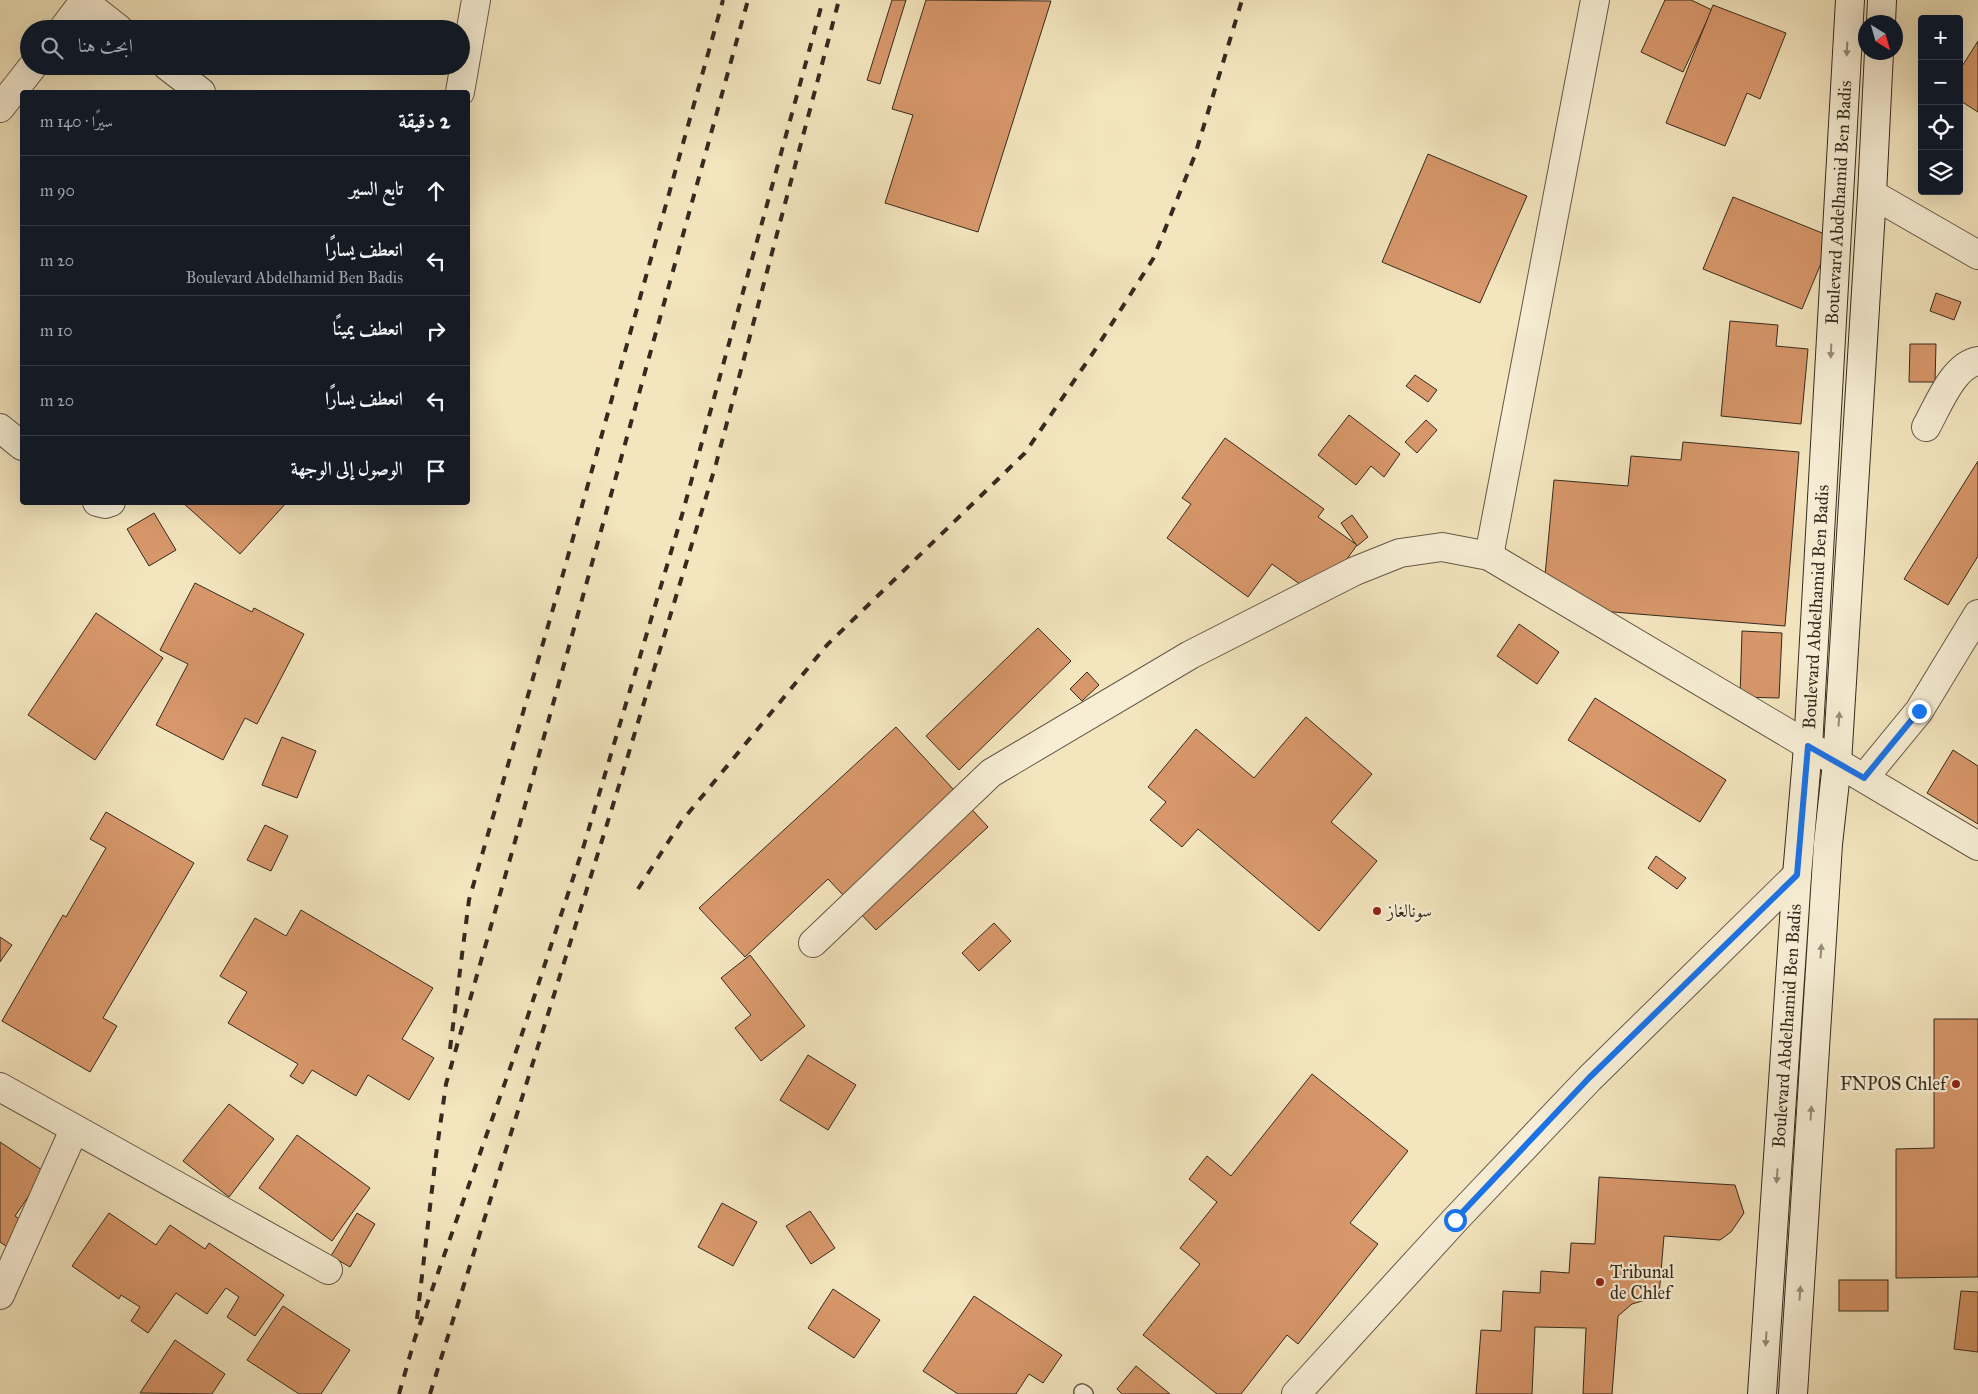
<!DOCTYPE html>
<html lang="ar">
<head>
<meta charset="utf-8">
<style>
	:root { --surface:#171b24; --page:#242831; --text:#f1f3f6; --muted:#9ea1a6; --line:#363941 }
	body { margin:0; font-family:"IM FELL Great Primer",Amiri,serif; background:var(--page); color:var(--text); direction:rtl }
	.controls { position:absolute; right:15px; top:15px; display:grid; overflow:hidden; border-radius:5px; box-shadow:0 5px 20px #0002 }
	.controls button { width:45px; height:45px; display:grid; place-items:center; padding:0; border:0; border-bottom:1px solid var(--line); background:var(--surface); color:var(--text); font:25px sans-serif }
	.compass { position:absolute; left:1858px; top:15px; width:45px; height:45px; border-radius:50%; background:var(--surface); box-shadow:0 5px 20px #0002; rotate:143deg }
	.stop { position:absolute; width:15px; height:15px; margin:-11px; border:4px solid #1a73e8; border-radius:50%; background:#fff }
	.stop.end { background:#1a73e8; border-color:#fff; box-shadow:0 1px 5px #0008 }
	.list { margin:0; padding:0; list-style:none }
	h2 { display:flex; justify-content:space-between; align-items:center; height:65px; margin:0; padding:0 20px; font-size:21px }
	h2 small { font-size:16px; font-weight:400; color:var(--muted) }
	.list li { display:grid; grid-template-columns:32px 1fr auto; gap:15px; align-items:center; box-sizing:border-box; height:70px; padding:0 20px; border-top:1px solid var(--line) }
	.list b { display:block; font-size:19px; white-space:nowrap }
	.list p { margin:0; font-size:16px; white-space:nowrap; color:var(--muted) }
	.list em { font-size:16px; font-style:normal; color:var(--muted) }
	.icon { flex:none; width:28px; height:28px; fill:none; stroke:currentColor; stroke-width:2; stroke-linecap:round; stroke-linejoin:round }
	.map { position:relative; flex:none; width:1978px; height:1394px; overflow:hidden; direction:ltr }
	.search { position:absolute; background:var(--surface); box-shadow:0 5px 20px #0002; left:20px; top:20px; width:450px; height:55px; display:flex; align-items:center; gap:12px; box-sizing:border-box; padding:0 18px; border-radius:28px; color:var(--muted); font-size:19px }
	.panel { position:absolute; background:var(--surface); box-shadow:0 5px 20px #0002; left:20px; top:90px; width:450px; height:415px; border-radius:5px; direction:rtl }
	.map>svg:first-child { display:block }
	.building { fill:#d7976a; stroke:#362a1f }
	.lines { fill:none; stroke-linecap:round; stroke-linejoin:round }
	.service-casing { stroke:#655947; stroke-width:18 }
	.minor-casing { stroke:#655947; stroke-width:30 }
	.secondary-casing { stroke:#362a1f; stroke-width:30 }
	.service { stroke:#f7eed5; stroke-width:15 }
	.minor { stroke:#f7eed5; stroke-width:28 }
	.secondary { stroke:#f7eed5; stroke-width:28 }
	.rail { stroke:#362a1f; stroke-width:4; stroke-dasharray:9 9; stroke-linecap:butt }
	.oneway { fill:#968c7a }
	.route { stroke:#1a73e8; stroke-width:6 }
	.poi-dot { fill:#8f2418; stroke:#f7eed5; stroke-width:2 }
	.labels { text-anchor:middle; stroke-width:4.5; stroke-linejoin:round; paint-order:stroke }
	.street-label { font-size:18px; fill:#362a1f; stroke:#f7eed5 }
	.poi-label { font-size:18px; fill:#362a1f; stroke:#f7eed5; text-anchor:start }
</style>
</head>
<body>
<div class="map">
<svg width="1978" height="1394" viewBox="0 0 1978 1394">
	<rect width="100%" height="100%" fill="#f3e5be"/>
	<filter id="stains"><feTurbulence type="fractalNoise" baseFrequency=".004" numOctaves="4"/><feColorMatrix values="0 0 0 0 .2 0 0 0 0 .09 0 0 0 0 .02 0 0 0 .5 -.17"/></filter>
	<radialGradient id="worn" r=".72"><stop offset=".6" stop-color="#630" stop-opacity="0"/><stop offset="1" stop-color="#630" stop-opacity=".3"/></radialGradient>
	<g class="building">
		<polygon points="892,0 906,0 880,84 867,80"/>
		<polygon points="926,0 1051,1 978,232 885,203 913,115 892,109"/>
		<polygon points="1665,0 1691,0 1712,10 1683,72 1641,52"/>
		<polygon points="1713,5 1786,33 1760,99 1747,93 1725,146 1666,123"/>
		<polygon points="1978,41 1978,112 1959,100 1959,71"/>
		<polygon points="1428,154 1527,196 1480,303 1382,262"/>
		<polygon points="1733,197 1832,237 1802,309 1703,269"/>
		<polygon points="1936,293 1961,302 1954,320 1930,311"/>
		<polygon points="1730,321 1778,325 1776,346 1808,349 1801,424 1721,416"/>
		<polygon points="1910,344 1936,344 1935,382 1909,382"/>
		<polygon points="1415,375 1437,390 1428,402 1406,386"/>
		<polygon points="1349,415 1400,454 1384,477 1371,466 1356,485 1318,455"/>
		<polygon points="1426,420 1437,430 1417,453 1405,442"/>
		<polygon points="1225,438 1324,509 1318,517 1357,545 1319,598 1272,564 1248,597 1167,538 1191,504 1182,498"/>
		<polygon points="1683,442 1799,452 1785,626 1564,608 1544,586 1554,480 1628,486 1631,456 1681,460"/>
		<polygon points="1978,461 1978,556 1948,605 1904,579"/>
		<polygon points="182,502 287,502 240,554"/>
		<polygon points="154,513 176,550 149,566 127,529"/>
		<polygon points="1352,515 1368,537 1357,546 1341,523"/>
		<polygon points="195,583 252,612 254,608 304,634 257,724 245,718 223,760 156,725 188,664 160,650"/>
		<polygon points="96,613 163,658 95,760 28,715"/>
		<polygon points="1519,624 1559,652 1537,684 1497,656"/>
		<polygon points="1038,628 1071,661 959,770 926,736"/>
		<polygon points="1742,631 1782,633 1779,698 1740,697"/>
		<polygon points="1087,672 1099,685 1082,701 1070,689"/>
		<polygon points="1595,698 1726,780 1700,822 1568,740"/>
		<polygon points="1306,717 1372,774 1331,822 1377,861 1319,931 1198,829 1182,847 1150,820 1166,802 1148,787 1196,729 1254,778"/>
		<polygon points="896,727 988,827 876,930 828,879 745,957 699,908"/>
		<polygon points="282,737 316,751 297,798 262,785"/>
		<polygon points="1953,750 1978,766 1978,824 1927,793"/>
		<polygon points="106,812 194,863 103,1018 117,1026 90,1072 2,1021 63,915 66,917 106,848 90,839"/>
		<polygon points="265,825 288,836 271,871 247,860"/>
		<polygon points="1656,856 1686,878 1677,889 1648,868"/>
		<polygon points="301,910 433,988 402,1039 434,1058 409,1100 368,1075 356,1096 312,1070 303,1084 290,1076 298,1064 228,1023 247,992 220,976 255,918 286,936"/>
		<polygon points="994,923 1011,941 979,971 962,953"/>
		<polygon points="0,937 12,945 0,962"/>
		<polygon points="750,955 805,1026 761,1061 735,1028 751,1015 721,978"/>
		<polygon points="1934,1019 1978,1019 1978,1277 1896,1278 1896,1149 1934,1148"/>
		<polygon points="808,1055 856,1085 828,1130 780,1100"/>
		<polygon points="1312,1074 1408,1151 1350,1223 1378,1244 1298,1344 1287,1335 1241,1394 1217,1394 1143,1335 1200,1264 1180,1248 1217,1202 1189,1179 1207,1156 1231,1176"/>
		<polygon points="229,1104 274,1139 229,1197 183,1161"/>
		<polygon points="297,1135 370,1188 332,1241 259,1188"/>
		<polygon points="0,1142 45,1172 15,1216 30,1226 13,1251 0,1242"/>
		<polygon points="1599,1177 1735,1185 1744,1213 1731,1232 1720,1240 1664,1236 1659,1296 1632,1304 1618,1316 1612,1394 1583,1394 1586,1328 1535,1327 1532,1394 1476,1394 1481,1330 1501,1331 1503,1291 1540,1293 1541,1271 1569,1273 1571,1243 1595,1244"/>
		<polygon points="722,1203 757,1222 733,1266 698,1247"/>
		<polygon points="810,1211 835,1248 811,1264 786,1226"/>
		<polygon points="109,1213 156,1245 170,1225 205,1249 209,1243 284,1295 255,1336 227,1317 239,1297 226,1288 207,1314 176,1293 148,1333 131,1321 140,1307 121,1295 119,1299 72,1266"/>
		<polygon points="357,1213 375,1224 350,1267 331,1256"/>
		<rect x="1839" y="1280" width="49" height="31"/>
		<polygon points="833,1289 880,1320 854,1358 808,1328"/>
		<polygon points="1961,1291 1978,1292 1978,1352 1954,1349"/>
		<polygon points="974,1296 1062,1355 1043,1383 1029,1374 1016,1394 958,1394 923,1371"/>
		<polygon points="283,1306 350,1350 321,1394 299,1394 247,1360"/>
		<polygon points="175,1340 225,1374 212,1394 140,1393"/>
		<polygon points="1136,1366 1170,1394 1122,1394 1117,1389"/>
	</g>
	<g class="lines">
		<g class="service-casing">
			<polyline id="service" points="1082,1392 1085,1394"/>
		</g>
		<g class="minor-casing">
			<g id="minor">
				<polyline points="82,0 119,29"/>
				<polyline points="63,29 84,1"/>
				<polyline points="167,66 201,92"/>
				<polyline points="460,92 476,0"/>
				<polyline points="0,108 33,66"/>
				<polyline points="1872,194 1978,255"/>
				<path d="M1926,427C1938,406 1953,365 1978,361"/>
				<polyline points="0,428 22,446"/>
				<polyline points="97,502 105,504 111,502"/>
				<polyline points="1489,556 1595,0"/>
				<polyline points="1864,778 1919,711 1978,614"/>
				<polyline points="813,943 991,773 1190,655 1355,571 1400,553 1442,547 1489,556 1978,846"/>
				<polyline points="0,1087 328,1270"/>
				<polyline points="0,1295 74,1130"/>
				<polyline points="1296,1394 1455,1220 1589,1079 1797,875"/>
			</g>
		</g>
		<g class="secondary-casing">
			<g id="secondary">
				<polyline points="1881,22 1882,0"/>
				<path id="s1" d="M1762,1394L1797,875L1808,747L1850,0"/>
				<polyline points="1793,1394 1828,844 1837,763 1872,194 1879,52"/>
			</g>
		</g>
		<use href="#service" class="service"/>
		<use href="#minor" class="minor"/>
		<use href="#secondary" class="secondary"/>
		<g class="rail">
			<polyline points="638,889 681,822 827,645 1025,453 1097,347 1153,259 1195,155 1242,0"/>
			<polyline points="450,1049 469,900 563,574 723,0"/>
			<polyline points="417,1319 436,1155 446,1084 514,845 748,0"/>
			<polyline points="399,1394 415,1338 520,1040 584,845 682,515 823,0"/>
			<polyline points="430,1394 617,792 716,464 839,0"/>
		</g>
	</g>
	<defs><path id="oneway-solid" d="M-6-.8H1V-3.2L6.5 0L1 3.2V.8H-6Z" transform="scale(1.25)"/></defs>
	<g class="oneway">
		<use href="#oneway-solid" transform="translate(1847 49) rotate(93)"/>
		<use href="#oneway-solid" transform="translate(1831 351) rotate(93)"/>
		<use href="#oneway-solid" transform="translate(1839 719) rotate(-86)"/>
		<use href="#oneway-solid" transform="translate(1821 951) rotate(-86)"/>
		<use href="#oneway-solid" transform="translate(1811 1113) rotate(-86)"/>
		<use href="#oneway-solid" transform="translate(1777 1176) rotate(94)"/>
		<use href="#oneway-solid" transform="translate(1800 1293) rotate(-86)"/>
		<use href="#oneway-solid" transform="translate(1766 1339) rotate(94)"/>
	</g>
	<g class="lines">
		<polyline class="route" points="1455,1220 1589,1078 1797,875 1808,746 1864,778 1919,711"/>
	</g>
	<g class="poi-dot">
		<circle cx="1377" cy="911" r="5"/>
		<circle cx="1956" cy="1084" r="5"/>
		<circle cx="1600" cy="1282" r="5"/>
	</g>
	<g class="labels">
		<g class="street-label">
			<text dy="6" stroke="none"><textPath href="#s1" startOffset="1194">Boulevard Abdelhamid Ben Badis</textPath></text>
			<text dy="6" stroke="none"><textPath href="#s1" startOffset="789">Boulevard Abdelhamid Ben Badis</textPath></text>
			<text dy="6" stroke="none"><textPath href="#s1" startOffset="369">Boulevard Abdelhamid Ben Badis</textPath></text>
		</g>
		<g class="poi-label">
			<text x="1387" y="917">سونالغاز</text>
			<text x="1946" y="1090" text-anchor="end">FNPOS Chlef</text>
			<text x="1610" y="1278">Tribunal<tspan x="1610" dy="21">de Chlef</tspan></text>
		</g>
	</g>
	<rect width="100%" height="100%" filter="url(#stains)"/>
	<rect width="100%" height="100%" fill="url(#worn)"/>
</svg>
<div class="controls">
<button>+</button>
<button>−</button>
<button><svg class="icon" aria-label="locate" viewBox="0 0 24 24"><circle cx="12" cy="12" r="6"/><path d="M12 2v4M12 18v4M2 12h4M18 12h4"/></svg></button>
<button><svg class="icon" aria-label="layers" viewBox="0 0 24 24"><path d="M12 4l9 5-9 5-9-5zM3 14l9 5 9-5"/></svg></button>
</div>
<svg class="compass" viewBox="-18 -18 36 36"><path d="M0-13l5 13h-10z" fill="#e53935"/><path d="M0 13l5-13h-10z" fill="#9ea1a6"/></svg>
<div class="stop" style="left:1455px;top:1220px"></div>
<div class="stop end" style="left:1919px;top:711px"></div>
<div class="search"><svg class="icon" aria-label="search" viewBox="0 0 24 24"><circle cx="10" cy="10" r="6"/><path d="M15 15l6 6"/></svg>ابحث هنا</div>
<section class="panel">
<h2>2 دقيقة<small>سيرًا · 140 m</small></h2>
<ul class="list">
<li><svg class="icon" aria-label="ahead" viewBox="0 0 24 24"><path d="M12 20V5M6 11l6-6 6 6"/></svg><div><b>تابع السير</b></div><em>90 m</em></li>
<li><svg class="icon" aria-label="left" viewBox="0 0 24 24"><path d="M17 20v-9H6M10 6l-5 5 5 5"/></svg><div><b>انعطف يسارًا</b><p>Boulevard Abdelhamid Ben Badis</p></div><em>20 m</em></li>
<li><svg class="icon" aria-label="right" viewBox="0 0 24 24"><path d="M7 20v-9h11M14 6l5 5-5 5"/></svg><div><b>انعطف يمينًا</b></div><em>10 m</em></li>
<li><svg class="icon" aria-label="left" viewBox="0 0 24 24"><path d="M17 20v-9H6M10 6l-5 5 5 5"/></svg><div><b>انعطف يسارًا</b></div><em>20 m</em></li>
<li><svg class="icon" aria-label="arrive" viewBox="0 0 24 24"><path d="M6 21V4h12l-3 4 3 4H6"/></svg><div><b>الوصول إلى الوجهة</b></div></li>
</ul>
</section>
</div>
</body>
</html>
